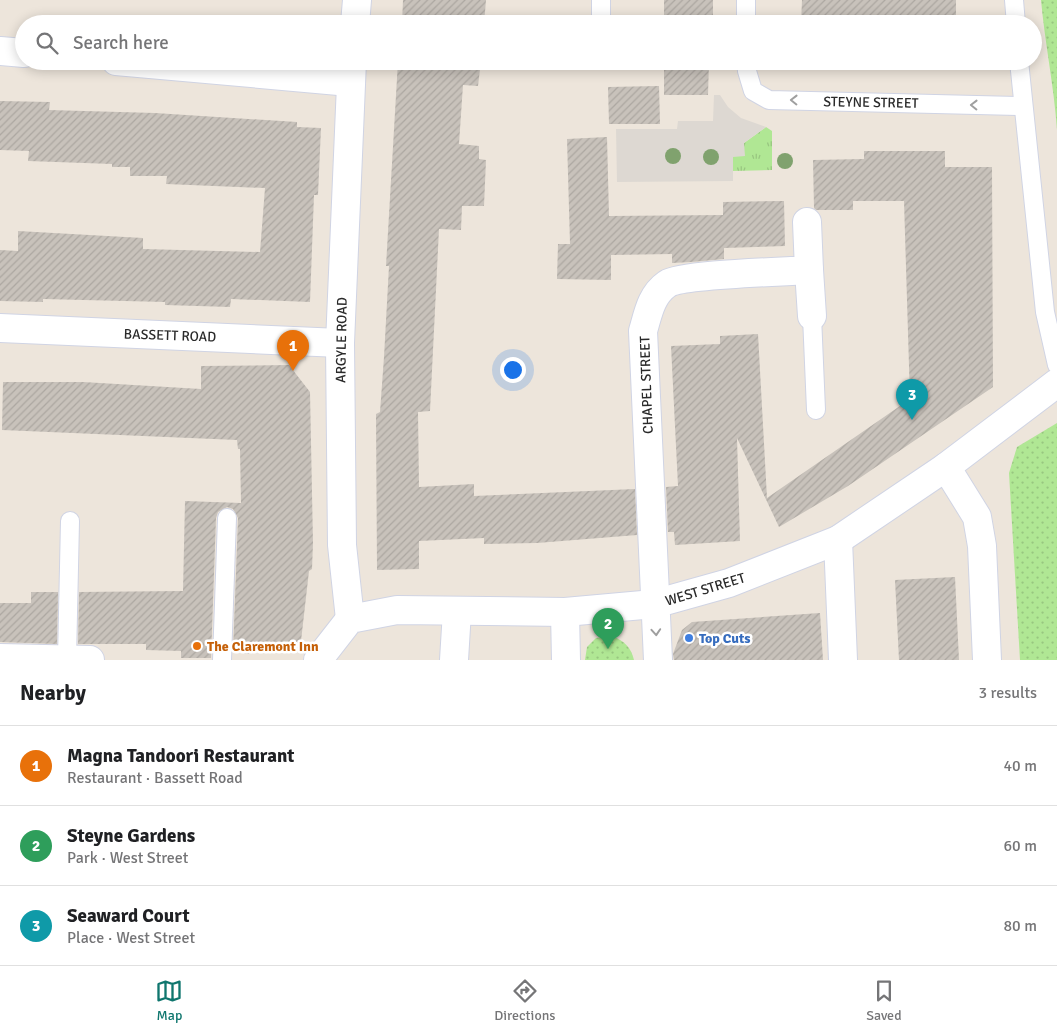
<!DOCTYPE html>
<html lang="en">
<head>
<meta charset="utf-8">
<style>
	:root { --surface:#fff; --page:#f6f6f6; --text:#202124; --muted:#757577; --line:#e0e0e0; --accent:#0f766e }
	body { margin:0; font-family:Signika,sans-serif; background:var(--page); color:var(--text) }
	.you { position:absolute; left:512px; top:369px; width:18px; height:18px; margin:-12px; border:4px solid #fff; border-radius:50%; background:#1a73e8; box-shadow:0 0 0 8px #1a73e833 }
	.badge { display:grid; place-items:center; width:32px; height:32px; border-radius:50%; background:var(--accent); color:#fff; font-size:16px; font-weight:700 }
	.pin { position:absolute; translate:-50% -41px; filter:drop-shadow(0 1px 2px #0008) }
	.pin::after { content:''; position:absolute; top:26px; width:18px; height:15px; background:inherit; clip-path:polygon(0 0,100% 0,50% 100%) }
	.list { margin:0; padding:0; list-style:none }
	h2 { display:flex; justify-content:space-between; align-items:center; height:65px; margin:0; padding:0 20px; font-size:21px }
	h2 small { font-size:16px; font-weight:400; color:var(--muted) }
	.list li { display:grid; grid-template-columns:32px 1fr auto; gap:15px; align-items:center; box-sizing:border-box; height:80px; padding:0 20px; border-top:1px solid var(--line) }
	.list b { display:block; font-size:19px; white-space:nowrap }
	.list p { margin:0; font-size:16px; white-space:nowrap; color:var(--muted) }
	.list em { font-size:16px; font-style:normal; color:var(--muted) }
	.icon { flex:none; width:28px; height:28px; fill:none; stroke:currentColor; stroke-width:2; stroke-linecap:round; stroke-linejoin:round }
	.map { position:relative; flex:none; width:1057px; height:660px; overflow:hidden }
	.search { position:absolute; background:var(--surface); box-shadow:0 2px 12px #0003; left:15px; right:15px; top:15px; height:55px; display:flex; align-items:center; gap:12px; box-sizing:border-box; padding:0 18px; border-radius:28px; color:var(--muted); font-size:19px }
	.sheet { height:305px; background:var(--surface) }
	nav { display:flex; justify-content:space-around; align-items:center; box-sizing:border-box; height:70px; border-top:1px solid var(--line); background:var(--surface); font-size:14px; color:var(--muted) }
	nav a { display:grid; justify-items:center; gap:2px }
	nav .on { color:var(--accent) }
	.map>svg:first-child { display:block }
	.grass { fill:url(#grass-tufts) }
	.park { fill:url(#park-dots) }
	.plaza { fill:#ddd8d2 }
	.building { fill:url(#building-hatch) }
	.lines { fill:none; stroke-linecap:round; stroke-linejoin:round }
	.lane-casing { stroke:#d0d4e4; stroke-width:20 }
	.street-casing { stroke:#d0d4e4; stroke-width:30 }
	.secondary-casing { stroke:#d0d4e4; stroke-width:30 }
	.lane { stroke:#fff; stroke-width:18 }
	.street { stroke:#fff; stroke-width:28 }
	.secondary { stroke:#fff; stroke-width:28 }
	.tree { fill:#80a26e }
	.oneway { stroke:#9f9f9f }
	.shop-dot { fill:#3f7fe0; stroke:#fff; stroke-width:2 }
	.food-dot { fill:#e8710a; stroke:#fff; stroke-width:2 }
	.labels { text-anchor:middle; stroke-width:5; stroke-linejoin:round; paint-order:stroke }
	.street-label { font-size:14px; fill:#2a2a2a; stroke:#fff }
	.shop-label { font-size:14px; font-weight:bold; fill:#366cbe; stroke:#fff; text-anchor:start }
	.food-label { font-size:14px; font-weight:bold; fill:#c56008; stroke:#fff; text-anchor:start }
</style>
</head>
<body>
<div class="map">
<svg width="1057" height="660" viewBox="0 0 1057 660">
	<defs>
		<pattern id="grass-tufts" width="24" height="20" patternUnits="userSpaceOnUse" patternTransform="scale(1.25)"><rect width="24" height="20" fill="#b0e794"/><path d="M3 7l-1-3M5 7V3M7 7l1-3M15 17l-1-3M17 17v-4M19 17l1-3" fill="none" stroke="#98c680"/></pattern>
		<pattern id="park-dots" width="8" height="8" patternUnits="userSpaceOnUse" patternTransform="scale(1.25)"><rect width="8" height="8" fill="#b0e794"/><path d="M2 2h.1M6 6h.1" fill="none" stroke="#98c680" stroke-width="1.8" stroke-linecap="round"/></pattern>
		<pattern id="building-hatch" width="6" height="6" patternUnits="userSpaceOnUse" patternTransform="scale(1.25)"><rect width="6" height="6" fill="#c8c2bb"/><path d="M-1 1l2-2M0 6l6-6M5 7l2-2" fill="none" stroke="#aca7a1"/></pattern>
	</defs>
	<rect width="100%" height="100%" fill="#ede5db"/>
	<polygon class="grass" points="766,127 772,131 772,170 733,171 733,156 744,143"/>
	<g class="park">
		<path d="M1041,0H1057V130C1054,86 1045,44 1041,0Z"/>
		<polygon points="1057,423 1057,660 1020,660 1009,473 1017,447"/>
		<path d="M612,636C624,641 631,647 634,660H585L587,647L596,638Z"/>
	</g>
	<polygon class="plaza" points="714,95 720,95 728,107 741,118 766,127 744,143 745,156 733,157 733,181 617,182 616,129 677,129 678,121 713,121"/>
	<g class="building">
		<polygon points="403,0 486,0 484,24 402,24"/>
		<polygon points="664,0 713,0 713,22 717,24 664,24"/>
		<polygon points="802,0 956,0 956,24 801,24"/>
		<polygon points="398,61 481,61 478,86 463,85 459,144 479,146 479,159 486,160 484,206 462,206 461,230 439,229 430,411 418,412 419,487 474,484 474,496 635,489 637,535 537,543 484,544 484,538 419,541 419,569 377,570 376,414 380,412 384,357 389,266 386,266"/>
		<polygon points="664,61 716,61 709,62 708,95 664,95"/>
		<polygon points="801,61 955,61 955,65"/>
		<polygon points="659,86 660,124 609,124 608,87"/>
		<polygon points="0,101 50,102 49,110 155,113 297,122 297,127 321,128 318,195 314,195 310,302 231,299 230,307 165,305 165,302 43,299 43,302 0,301 0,250 18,251 18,231 143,238 143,249 260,252 265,188 166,184 167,176 130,176 130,167 112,167 112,164 28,161 29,151 0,150"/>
		<polygon points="607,137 609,216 723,215 723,202 784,201 785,246 724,248 724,259 691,262 672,263 672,254 611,255 611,280 557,279 558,244 570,244 567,139"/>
		<polygon points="864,151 945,151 945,167 992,167 993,387 848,486 779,527 737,438 740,541 675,545 674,532 668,532 666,487 678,486 671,346 720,344 720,336 758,334 767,498 910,399 904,201 853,201 853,210 816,210 814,208 813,160 864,159"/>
		<polygon points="289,365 310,392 313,543 312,569 309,571 301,641 287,651 250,648 249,654 233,651 238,518 233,509 227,507 218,512 216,518 211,658 181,658 181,651 146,650 146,644 78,644 79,592 183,591 185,501 241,503 240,449 238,449 237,440 2,430 3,382 83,382 201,389 201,366"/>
		<polygon points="955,577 959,660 899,660 895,580"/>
		<polygon points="31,592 58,592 57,644 0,642 0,603 31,603"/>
		<polygon points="820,613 823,660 674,660 673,654 682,630 692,622"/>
	</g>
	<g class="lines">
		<g class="lane-casing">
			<g id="lane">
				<polyline points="601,0 601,24"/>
				<polyline points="746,0 746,24"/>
				<polyline points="1014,0 1016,24"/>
				<polyline points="746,61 747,71 753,91 769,100 1023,106"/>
				<polyline points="1019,61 1045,312 1057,365"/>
				<polyline points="812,316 816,410"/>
				<polyline points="67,659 70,521"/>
				<polyline points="222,660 227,518"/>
			</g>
		</g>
		<g class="street-casing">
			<g id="street">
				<polyline points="0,51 24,53"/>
				<polyline points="116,61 350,82"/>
				<polyline points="809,270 812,316"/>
				<polyline points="0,328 340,343"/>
				<polyline points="946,467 977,517 982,546 987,660"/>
				<polyline points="838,540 843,660"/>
				<polyline points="565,612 566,660"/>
				<polyline points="0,658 90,660"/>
				<polyline points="454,660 457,611"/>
				<path d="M658,660L643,331C648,314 651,295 667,284C683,274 784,272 809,270L807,222"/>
			</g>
		</g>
		<g class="secondary-casing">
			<g id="secondary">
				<polyline points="355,24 357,0"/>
				<polyline points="350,619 342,545 340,343 352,61"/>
				<polyline points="318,660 350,619 397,610 565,612 654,604 729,583 838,540 946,467 1057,383"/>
			</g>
		</g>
		<use href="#lane" class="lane"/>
		<use href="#street" class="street"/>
		<use href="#secondary" class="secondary"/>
	</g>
	<g class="tree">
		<circle cx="673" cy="156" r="8"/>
		<circle cx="711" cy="157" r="8"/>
		<circle cx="785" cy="161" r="8"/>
	</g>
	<defs><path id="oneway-chevron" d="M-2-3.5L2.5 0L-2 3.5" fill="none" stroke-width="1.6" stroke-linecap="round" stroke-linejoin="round" transform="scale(1.25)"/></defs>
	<g class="oneway">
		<use href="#oneway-chevron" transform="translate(794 100) rotate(-179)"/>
		<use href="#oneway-chevron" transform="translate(974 105) rotate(-179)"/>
		<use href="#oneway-chevron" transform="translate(656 632) rotate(86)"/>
	</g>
	<circle class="shop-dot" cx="689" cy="638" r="5"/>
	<circle class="food-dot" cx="197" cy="646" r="5"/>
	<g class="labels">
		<g class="street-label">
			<text transform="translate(871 102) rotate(1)" y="5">STEYNE STREET</text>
			<text transform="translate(170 335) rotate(2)" y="5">BASSETT ROAD</text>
			<text transform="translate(341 340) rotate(-89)" y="5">ARGYLE ROAD</text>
			<text transform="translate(646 385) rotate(-92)" y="5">CHAPEL STREET</text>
			<text transform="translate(705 589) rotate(-17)" y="5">WEST STREET</text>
		</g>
		<g class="shop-label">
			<text x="699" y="643">Top Cuts</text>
		</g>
		<g class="food-label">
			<text x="207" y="651">The Claremont Inn</text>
		</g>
	</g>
</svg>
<div class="you"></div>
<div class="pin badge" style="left:293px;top:371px;background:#e8710a">1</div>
<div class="pin badge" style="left:608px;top:649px;background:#2e9e5b">2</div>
<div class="pin badge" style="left:912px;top:420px;background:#0f9aa8">3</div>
<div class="search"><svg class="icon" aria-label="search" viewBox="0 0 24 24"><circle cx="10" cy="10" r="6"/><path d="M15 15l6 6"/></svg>Search here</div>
</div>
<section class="sheet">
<h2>Nearby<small>3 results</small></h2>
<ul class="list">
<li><span class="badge" style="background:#e8710a">1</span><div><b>Magna Tandoori Restaurant</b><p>Restaurant · Bassett Road</p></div><em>40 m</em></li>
<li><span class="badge" style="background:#2e9e5b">2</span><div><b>Steyne Gardens</b><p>Park · West Street</p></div><em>60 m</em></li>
<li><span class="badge" style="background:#0f9aa8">3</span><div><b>Seaward Court</b><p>Place · West Street</p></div><em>80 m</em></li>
</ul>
</section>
<nav>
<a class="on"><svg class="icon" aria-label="map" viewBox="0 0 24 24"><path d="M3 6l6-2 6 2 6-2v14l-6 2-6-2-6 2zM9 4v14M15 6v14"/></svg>Map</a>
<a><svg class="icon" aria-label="directions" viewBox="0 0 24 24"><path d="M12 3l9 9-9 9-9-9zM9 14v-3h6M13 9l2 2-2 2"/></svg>Directions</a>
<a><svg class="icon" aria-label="saved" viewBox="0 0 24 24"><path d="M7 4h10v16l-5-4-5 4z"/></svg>Saved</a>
</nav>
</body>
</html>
